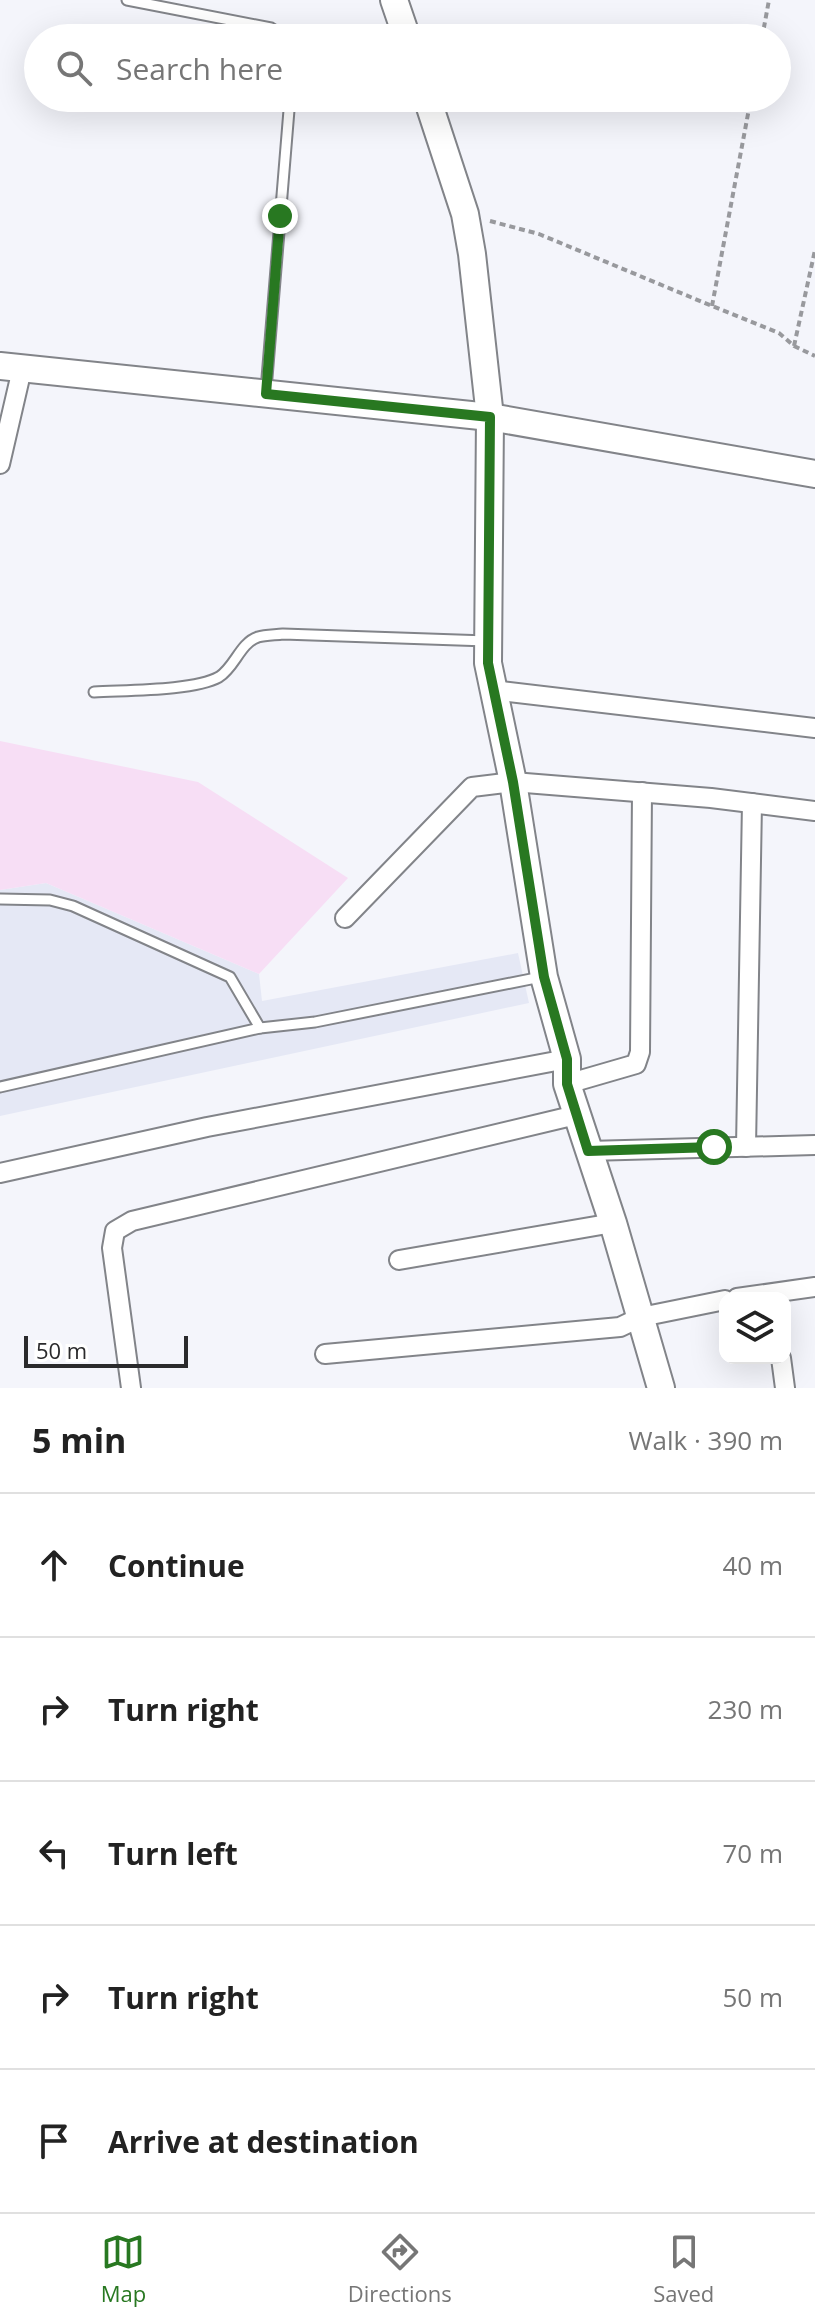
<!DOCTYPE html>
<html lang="en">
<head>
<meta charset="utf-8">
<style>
	:root { --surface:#fff; --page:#f6f6f6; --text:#222; --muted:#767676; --line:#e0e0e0; --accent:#287821 }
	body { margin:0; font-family:"Open Sans",sans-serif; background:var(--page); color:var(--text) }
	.controls { position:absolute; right:24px; bottom:24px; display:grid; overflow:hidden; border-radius:16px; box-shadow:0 8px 32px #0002 }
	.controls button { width:72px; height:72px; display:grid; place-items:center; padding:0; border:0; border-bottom:2px solid var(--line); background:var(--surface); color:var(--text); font:40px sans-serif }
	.scale { position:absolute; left:24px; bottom:20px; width:164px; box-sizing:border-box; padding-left:8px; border:4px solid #2a2a2c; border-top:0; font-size:22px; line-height:28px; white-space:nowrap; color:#2a2a2c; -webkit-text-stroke:6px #fff; paint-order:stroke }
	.stop { position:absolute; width:24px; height:24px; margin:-18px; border:6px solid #287821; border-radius:50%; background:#fff }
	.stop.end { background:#287821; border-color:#fff; box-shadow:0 2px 8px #0008 }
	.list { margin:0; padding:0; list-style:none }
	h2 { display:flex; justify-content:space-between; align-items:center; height:104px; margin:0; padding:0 32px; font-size:34px }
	h2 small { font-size:26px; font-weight:400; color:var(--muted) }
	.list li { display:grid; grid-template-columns:52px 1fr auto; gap:24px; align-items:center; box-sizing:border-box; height:144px; padding:0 32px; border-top:2px solid var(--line) }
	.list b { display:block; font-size:30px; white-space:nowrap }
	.list em { font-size:26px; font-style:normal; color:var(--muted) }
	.icon { flex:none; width:44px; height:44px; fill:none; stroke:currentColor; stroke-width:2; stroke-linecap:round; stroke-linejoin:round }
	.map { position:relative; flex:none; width:815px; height:1388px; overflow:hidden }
	.search { position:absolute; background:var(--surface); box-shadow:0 8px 32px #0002; left:24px; right:24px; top:24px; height:88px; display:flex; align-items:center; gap:20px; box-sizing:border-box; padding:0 28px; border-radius:44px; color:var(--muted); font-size:30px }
	.sheet { height:824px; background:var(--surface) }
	nav { display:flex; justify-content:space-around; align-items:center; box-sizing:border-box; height:112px; border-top:2px solid var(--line); background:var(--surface); font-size:22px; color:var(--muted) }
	nav a { display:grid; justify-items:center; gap:4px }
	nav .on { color:var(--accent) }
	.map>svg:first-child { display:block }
	.built { fill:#e5e8f5 }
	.green { fill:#f7def5 }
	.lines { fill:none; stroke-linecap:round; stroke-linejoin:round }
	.lane-casing { stroke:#828489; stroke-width:13 }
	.street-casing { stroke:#828489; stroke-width:22 }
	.secondary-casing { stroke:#828489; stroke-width:30 }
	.path { stroke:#98999d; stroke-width:4; stroke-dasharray:6 4; stroke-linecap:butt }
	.lane { stroke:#fff; stroke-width:9 }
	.street { stroke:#fff; stroke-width:18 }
	.secondary { stroke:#fff; stroke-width:26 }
	.route { stroke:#287821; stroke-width:10 }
</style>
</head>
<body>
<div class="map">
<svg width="815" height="1388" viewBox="0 0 815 1388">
	<rect width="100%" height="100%" fill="#f4f5fb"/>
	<polygon class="built" points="46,883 259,974 262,1001 518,953 529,1003 0,1116 0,890"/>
	<polygon class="green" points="0,741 198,782 348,878 259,974 46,883 0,890"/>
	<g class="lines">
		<g class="lane-casing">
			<g id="lane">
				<polyline points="127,0 271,28 287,38"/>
				<polyline points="266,390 290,98"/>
				<path d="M94,692C125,690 194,691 219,677C235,667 240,643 258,637C265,635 275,635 283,634L487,641"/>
				<polyline points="0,899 50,900 73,906 230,977 260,1028"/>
				<polyline points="0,1087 260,1028 315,1022 541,977"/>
			</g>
		</g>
		<g class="street-casing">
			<g id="street">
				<polyline points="0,464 22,369"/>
				<polyline points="492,690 815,728"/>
				<polyline points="345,918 472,787 513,782 711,798 815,811"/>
				<polyline points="567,1084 636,1064 640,1052 642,792"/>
				<polyline points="746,1147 752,803"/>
				<polyline points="588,1151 815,1145"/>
				<polyline points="0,1173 207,1127 567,1059"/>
				<polyline points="399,1260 613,1223"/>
				<polyline points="737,1298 815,1287"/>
				<polyline points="325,1354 620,1327 641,1317 725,1300"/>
				<polyline points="781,1358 785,1388"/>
				<polyline points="131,1388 112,1248 115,1231 132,1221 576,1115"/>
			</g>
		</g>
		<g class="secondary-casing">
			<g id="secondary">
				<polyline points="394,0 407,38"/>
				<polyline points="427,98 465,214 472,254 490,417 488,663 513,782 544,977 567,1059 567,1084 613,1223 661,1388"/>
				<polyline points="0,366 490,417 815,474"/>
			</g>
		</g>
		<g class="path">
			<polyline points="762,38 769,0"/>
			<polyline points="490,221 539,234 712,306 779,333 794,346 815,356"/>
			<polyline points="712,306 751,98"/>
			<polyline points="794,346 815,250"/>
		</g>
		<use href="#lane" class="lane"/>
		<use href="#street" class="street"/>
		<use href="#secondary" class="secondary"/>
	</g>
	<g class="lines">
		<polyline class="route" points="280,216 266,394 490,417 488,663 513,782 544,977 567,1059 567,1084 588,1151 714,1147"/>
	</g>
</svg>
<div class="controls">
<button><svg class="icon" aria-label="layers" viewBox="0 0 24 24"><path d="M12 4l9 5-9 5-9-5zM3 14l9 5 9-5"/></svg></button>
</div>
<div class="scale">50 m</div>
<div class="stop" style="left:714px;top:1147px"></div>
<div class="stop end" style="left:280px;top:216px"></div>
<div class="search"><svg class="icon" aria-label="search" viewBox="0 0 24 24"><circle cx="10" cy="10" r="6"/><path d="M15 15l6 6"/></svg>Search here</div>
</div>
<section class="sheet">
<h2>5 min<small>Walk · 390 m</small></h2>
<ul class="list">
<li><svg class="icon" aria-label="ahead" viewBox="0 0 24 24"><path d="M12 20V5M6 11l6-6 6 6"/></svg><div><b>Continue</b></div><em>40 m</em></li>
<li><svg class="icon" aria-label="right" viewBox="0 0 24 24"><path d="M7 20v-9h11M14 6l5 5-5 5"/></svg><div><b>Turn right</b></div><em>230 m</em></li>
<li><svg class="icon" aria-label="left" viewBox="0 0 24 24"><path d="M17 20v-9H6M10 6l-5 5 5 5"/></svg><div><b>Turn left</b></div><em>70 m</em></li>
<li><svg class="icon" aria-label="right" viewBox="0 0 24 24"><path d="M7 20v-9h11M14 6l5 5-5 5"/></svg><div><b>Turn right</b></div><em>50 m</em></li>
<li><svg class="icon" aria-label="arrive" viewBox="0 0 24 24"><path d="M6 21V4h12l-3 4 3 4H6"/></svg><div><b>Arrive at destination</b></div></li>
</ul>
</section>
<nav>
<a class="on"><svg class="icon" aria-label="map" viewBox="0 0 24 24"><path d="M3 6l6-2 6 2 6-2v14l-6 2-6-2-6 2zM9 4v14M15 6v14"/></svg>Map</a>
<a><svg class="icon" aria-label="directions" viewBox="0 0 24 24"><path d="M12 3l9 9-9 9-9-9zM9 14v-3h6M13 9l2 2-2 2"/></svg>Directions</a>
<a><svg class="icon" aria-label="saved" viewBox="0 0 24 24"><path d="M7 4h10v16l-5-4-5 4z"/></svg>Saved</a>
</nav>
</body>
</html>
